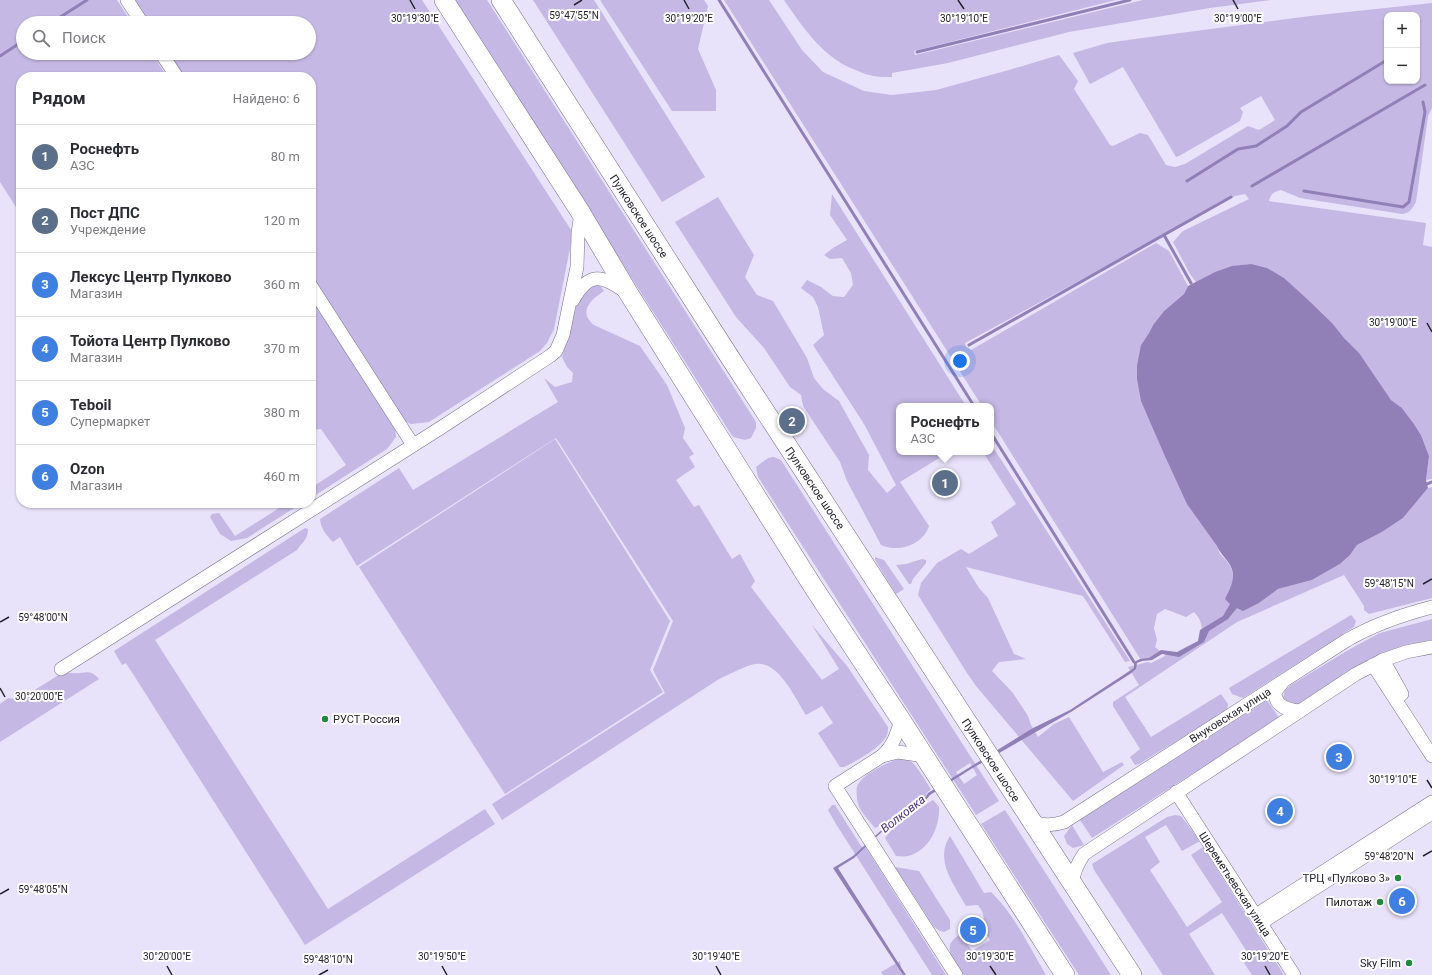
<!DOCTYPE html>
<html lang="ru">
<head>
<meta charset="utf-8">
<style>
	:root { --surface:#fff; --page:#f7f7f7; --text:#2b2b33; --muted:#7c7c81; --line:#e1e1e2; --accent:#21893f }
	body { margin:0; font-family:Roboto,sans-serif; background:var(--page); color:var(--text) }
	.controls { position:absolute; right:12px; top:12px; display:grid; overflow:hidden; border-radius:8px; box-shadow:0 1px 3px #0004 }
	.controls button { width:36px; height:36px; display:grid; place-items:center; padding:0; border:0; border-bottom:1px solid var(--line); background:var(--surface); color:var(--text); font:20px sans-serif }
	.you { position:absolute; left:960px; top:361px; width:14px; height:14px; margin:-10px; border:3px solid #fff; border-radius:50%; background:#1a73e8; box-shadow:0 0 0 6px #1a73e833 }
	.badge { display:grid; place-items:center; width:26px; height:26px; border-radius:50%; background:var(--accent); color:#fff; font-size:13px; font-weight:700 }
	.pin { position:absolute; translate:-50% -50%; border:2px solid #fff; box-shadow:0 1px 4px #0006 }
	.popup { position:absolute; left:896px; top:403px; width:98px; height:52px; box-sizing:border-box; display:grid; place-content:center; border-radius:8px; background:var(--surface); filter:drop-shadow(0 1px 3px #0005); font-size:13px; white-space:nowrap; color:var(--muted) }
	.popup b { font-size:15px; color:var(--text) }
	.popup::after { content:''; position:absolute; left:50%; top:100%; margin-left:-8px; border:8px solid transparent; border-top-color:var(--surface) }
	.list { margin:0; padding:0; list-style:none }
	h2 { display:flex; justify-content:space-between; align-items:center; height:52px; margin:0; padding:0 16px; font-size:17px }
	h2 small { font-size:13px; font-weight:400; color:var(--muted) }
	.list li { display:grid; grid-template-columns:26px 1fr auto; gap:12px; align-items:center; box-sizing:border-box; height:64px; padding:0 16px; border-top:1px solid var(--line) }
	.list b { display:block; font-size:15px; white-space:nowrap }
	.list p { margin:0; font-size:13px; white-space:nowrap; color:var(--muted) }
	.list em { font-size:13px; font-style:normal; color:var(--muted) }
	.icon { flex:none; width:22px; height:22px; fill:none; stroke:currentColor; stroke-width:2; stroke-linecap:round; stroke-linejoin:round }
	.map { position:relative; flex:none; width:1432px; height:975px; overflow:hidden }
	.search { position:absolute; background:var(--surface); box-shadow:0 1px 3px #0004; left:16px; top:16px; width:300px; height:44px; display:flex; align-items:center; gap:10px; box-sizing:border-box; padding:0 14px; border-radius:22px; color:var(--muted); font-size:15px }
	.panel { position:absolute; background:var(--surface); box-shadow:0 1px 3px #0004; left:16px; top:72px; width:300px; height:436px; border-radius:16px }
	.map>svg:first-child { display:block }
	.green { fill:#c5b8e4; fill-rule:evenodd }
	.water { fill:#9180b7 }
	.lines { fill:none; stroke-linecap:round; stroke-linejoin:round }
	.stream { stroke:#9180b7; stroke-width:3 }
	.minor-casing { stroke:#79718d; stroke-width:14 }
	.highway-casing { stroke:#79718d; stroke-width:20 }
	.minor { stroke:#fff; stroke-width:13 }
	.highway { stroke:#fff; stroke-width:19 }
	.ticks { fill:none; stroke:#25222d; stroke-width:1.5 }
	.poi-dot { fill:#21893f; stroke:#fff; stroke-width:1.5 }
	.labels { text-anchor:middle; stroke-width:4; stroke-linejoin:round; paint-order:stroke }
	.street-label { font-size:11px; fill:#25222d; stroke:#fff }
	.poi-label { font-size:11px; fill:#25222d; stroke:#fff; text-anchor:end }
	.water-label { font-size:12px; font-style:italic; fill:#4a3075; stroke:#fff }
	.ticks-label { font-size:10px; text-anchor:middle; fill:#25222d; stroke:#fff; stroke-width:4; stroke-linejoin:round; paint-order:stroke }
</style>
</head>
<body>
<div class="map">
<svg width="1432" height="975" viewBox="0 0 1432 975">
	<rect width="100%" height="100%" fill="#e9e2fb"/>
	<g class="green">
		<polygon points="0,0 117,0 132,23 23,23 23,53 152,53 167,77 21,77 21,215 0,182"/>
		<polygon points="132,0 422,0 573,233 554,329 547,343 540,351 429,422 411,424 404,421 311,277 311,77 182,77 166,53 309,53 309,23 147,23"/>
		<polygon points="454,0 487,0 756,422 756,428 751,438 745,440 733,437"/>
		<polygon points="533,0 594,0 705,177 662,202"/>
		<polygon points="600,0 704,0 708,6 698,49 716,90 716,111 672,111"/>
		<path d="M724,0H769L802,50L823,72L864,91L892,95L936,90L1009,70L1059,55L1078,81L1074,89L1110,145L1113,146L1140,133L1148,135L1166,165L1175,167L1185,164L1248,126L1259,130L1275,120L1261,96L1240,108L1243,112L1240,121L1179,156L1176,157L1123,67L1090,84L1073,53L1107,43L1142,38L1310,16L1432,3V108L1428,116L1416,202C1412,209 1410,213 1402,214L1300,198L1281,190C1274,192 1271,193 1269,201L1426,223L1423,245L1432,247V479L1426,480L1429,456L1421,435L1414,424L1402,408L1391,400L1333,324L1251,264C1228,266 1217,271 1196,282L1190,274L1173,242L1183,231L1249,199L1245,194L1235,196L965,343L966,347L971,350L1156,243L1169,251L1188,286L1184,294L1164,311L1153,325L1149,333L1141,345L1220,554C1230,564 1234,569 1233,583L1259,603L1278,589L1312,580L1340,564L1350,555L1357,545L1382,532L1403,518L1428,488L1432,487V598L1369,614L1364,610V606L1344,575L1237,622L1125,697L1151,737L1221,694L1228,704L1227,710L1139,764L1135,765L1130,757L1140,749L1113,706V702L1139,685L1128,667L1148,662L1151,663L1165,656L1166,653L1178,655L1200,642C1203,630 1203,621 1194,612L1186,617L1165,609L1157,614L1154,628L1157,640L1155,647L1161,652L1150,659L1141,660L991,421V406H982ZM1387,15H1417V81H1387Z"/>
		<path d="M784,0H1116L914,51L915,55L1143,0H1271L1210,8L1069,32L948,63L892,73V77C885,77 879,77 873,76C868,75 863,73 858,71C824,59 804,29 784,0Z"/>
		<path d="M832,194L966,406H899V452H949L900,482L929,526C923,545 898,553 881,545L847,481L840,462L803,406L801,395L790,387L764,348L736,317L675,222L718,197L754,255L745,277L757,295L773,301L807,358L814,378L823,389L839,401L869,455L868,470L887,493L896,485L864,424L813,345L824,335L818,307L813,297L801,288L807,280L821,287L833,296L844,297L853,285L851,273L842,258L830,259L824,255L833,248L847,240L830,215Z"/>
		<path d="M598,283L604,291C592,299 577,311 594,325L640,346L667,385L685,428L683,438L694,454L689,457L695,467L676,480L694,507L699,505L732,559L740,554L755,581L751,587L822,680L839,669L812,625L847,666L888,727C888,730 888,734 886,737C879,749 856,761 844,767H840L818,733L833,723L822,706L806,715C794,697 777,656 751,665C740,668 729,675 719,679L502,820L492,804L665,693L653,670L673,621L556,438L357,566L340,537L333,542C326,535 321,529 320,519L399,468L413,490L558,402L544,378L555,387L572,382L573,373L567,367L562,357L581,290Z"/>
		<polygon points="311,298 395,428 396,437 387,449 311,498 311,488 346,465 321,429 311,430"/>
		<polygon points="555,439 670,621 650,670 663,692 505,794 359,567"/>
		<polygon points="991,444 1130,661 1125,662 1083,596 966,567 979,588 988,598 1014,654 1026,659 999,662 992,671 1013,693 1028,716 1031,725 1038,737 1054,724 1069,717 1103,772 1122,762 1124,765 1073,801 976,686 967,673 918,595 921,583 937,563 961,549 969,554 998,536 991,522 1016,504 983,452 991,452"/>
		<path d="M774,457L781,460L999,801L976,815L758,477L756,467L768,458ZM970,763L977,775L964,784L956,772Z"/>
		<polygon points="287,503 302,503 247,538 231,541 220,534 210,517 212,514 219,513 235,536"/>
		<path d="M305,528L308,529C308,540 302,542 297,550L155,640L328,909L485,809L495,824L305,945L126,663L122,665L114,651Z"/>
		<polygon points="875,557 884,560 904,589 896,594 875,560"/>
		<polygon points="922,559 926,560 926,563 913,579 911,584 909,584 896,565 906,564"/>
		<polygon points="1351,615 1356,621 1354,627 1243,698 1232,694 1229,688"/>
		<polygon points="1432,619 1432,641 1298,707 1291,707 1283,698 1285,690 1291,685 1350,649 1380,633"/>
		<path d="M65,671C67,672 69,673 71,673C83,675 89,667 99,679L0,742V704L8,698L15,699L22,698Z"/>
		<polygon points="1267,700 1279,718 1092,838 1080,820"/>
		<path d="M904,757C916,762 923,778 931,789L926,794L927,797L885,824L881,825L875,828C869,820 858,810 857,799C857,796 856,790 857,787C862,773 891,761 904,757Z"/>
		<path d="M933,800L939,807C940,827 929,851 908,856C904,857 900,856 896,856L885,838L898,822Z"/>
		<polygon points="832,805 835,805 861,846 866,848 946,975 932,975 836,824 828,810"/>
		<polygon points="1005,810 1111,975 1079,975 981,824"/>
		<polygon points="1175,815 1181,816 1200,841 1182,851 1166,825 1145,837 1160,862 1150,870 1187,927 1222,902 1191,855 1203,847 1284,975 1252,975 1244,963 1251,958 1222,913 1189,934 1215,975 1163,975 1094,870 1092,864 1167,817"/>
		<polygon points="1072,825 1084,845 1073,848 1067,844 1064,836"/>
		<path d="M950,836L984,893L991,892C1015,915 1029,947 1046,975H963C954,960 939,946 961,934L972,951L990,940L980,924L984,918L982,911L978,905L966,906C954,884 934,861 950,836Z"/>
		<polygon points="895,867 919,871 950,920 950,929 944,932 940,931 934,927"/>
		<polygon points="900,961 902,975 883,975 881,972"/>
	</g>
	<path class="water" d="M1251,264L1267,268L1284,278L1306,298L1333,324L1344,338L1359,353L1391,400L1402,408L1414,424L1421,435L1429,456L1426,480L1428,488L1403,518L1382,532L1357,545L1350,555L1340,564L1312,580L1278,589L1259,603L1243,611L1237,608L1228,619L1209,631L1204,642L1179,657L1162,654L1152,660L1142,661L1137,663L1136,669L1130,674L1071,712L971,769L930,795L925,801L887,827L854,858L838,868L906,975H903L833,868L853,856L886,826L924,800L928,793L1033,728L1070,710L1134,668V662L1140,659L1149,658L1161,650L1177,652L1198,641L1200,630L1223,616L1230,604L1225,599C1231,587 1238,575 1228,562C1224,556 1220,553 1217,546L1187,504L1164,454L1141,401L1137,379V366L1141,345L1149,333L1153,325L1164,311L1184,294L1188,286L1215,272L1232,266Z"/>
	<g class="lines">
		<g class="stream">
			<polyline points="719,0 974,406"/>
			<polyline points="51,23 87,0"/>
			<polyline points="917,52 1130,0"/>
			<polyline points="0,56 23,41"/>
			<polyline points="1187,181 1238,149 1256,146 1287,126 1301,112 1387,60"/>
			<polyline points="1252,186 1425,85"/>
			<polyline points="1304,191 1403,207 1409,202 1425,112 1423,102"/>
			<polyline points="1164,235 1191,283"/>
			<polyline points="969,345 1231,197"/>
			<polyline points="991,433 1134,662"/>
			<polyline points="1427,484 1432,482"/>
		</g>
		<g class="minor-casing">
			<g id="minor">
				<polyline points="127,0 142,23"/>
				<polyline points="161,53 177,77"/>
				<polyline points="311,286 413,445"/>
				<path d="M573,300C589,271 602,275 626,292"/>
				<polyline points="1383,660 1402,694"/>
				<polyline points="1373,665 1432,756"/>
				<polyline points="61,669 442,427 550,356 556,351 563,335 577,267 578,233 581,213"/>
				<path d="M1282,683L1275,692C1275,706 1287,710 1300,711"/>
				<path d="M901,720C897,734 893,746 882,756L835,786L956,975"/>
				<polyline points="882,756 898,752 925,756"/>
				<polyline points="1176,792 1294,975"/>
				<path d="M1031,822C1043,825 1052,826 1064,822L1347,640C1375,624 1401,615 1432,607"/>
				<path d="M1072,883C1074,871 1077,864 1084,854L1356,674L1383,660L1406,652L1432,647"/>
				<polyline points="1256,915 1432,802"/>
				<polyline points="1261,923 1432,813"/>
			</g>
		</g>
		<g class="highway-casing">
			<g id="highway">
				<polyline points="444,0 581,213 629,294 812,585 901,720 1065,975"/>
				<polyline points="501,0 729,356 1132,975"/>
			</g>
		</g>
		<use href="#minor" class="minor"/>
		<use href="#highway" class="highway"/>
	</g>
	<path class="ticks" d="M410,0L415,9M684,0L689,9M958,0L964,9M1233,0L1238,9M574,5L582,0M1427,323L1432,332M1423,584L1432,579M0,622L9,617M0,688L5,697M1427,780L1432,788M1423,856L1432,851M0,894L9,889M167,966L172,975M442,966L447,975M716,966L721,975M990,966L996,975M1265,966L1270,975M319,975L328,970"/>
	<g class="poi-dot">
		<circle cx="325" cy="719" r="4"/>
		<circle cx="1398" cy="878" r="4"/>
		<circle cx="1380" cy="902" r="4"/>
		<circle cx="1409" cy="963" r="4"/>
	</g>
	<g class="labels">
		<g class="street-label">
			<text transform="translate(639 216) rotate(57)" y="4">Пулковское шоссе</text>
			<text transform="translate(815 488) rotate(56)" y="4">Пулковское шоссе</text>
			<text transform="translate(1230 715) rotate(-32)" y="4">Внуковская улица</text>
			<text transform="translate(991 760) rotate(57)" y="4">Пулковское шоссе</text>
			<text transform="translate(1235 884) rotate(57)" y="4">Шереметьевская улица</text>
		</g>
		<g class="poi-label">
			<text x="333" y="723" text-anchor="start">РУСТ Россия</text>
			<text x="1390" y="882">ТРЦ «Пулково 3»</text>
			<text x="1372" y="906">Пилотаж</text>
			<text x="1401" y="967">Sky Film</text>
		</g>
		<g class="water-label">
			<text transform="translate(903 814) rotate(-38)" y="4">Волковка</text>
		</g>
	</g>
	<g class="ticks-label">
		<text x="574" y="19">59°47'55"N</text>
		<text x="415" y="22">30°19'30"E</text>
		<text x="689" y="22">30°19'20"E</text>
		<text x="964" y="22">30°19'10"E</text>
		<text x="1238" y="22">30°19'00"E</text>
		<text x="1393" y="326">30°19'00"E</text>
		<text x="1389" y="587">59°48'15"N</text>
		<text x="43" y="621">59°48'00"N</text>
		<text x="39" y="700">30°20'00"E</text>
		<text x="1393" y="783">30°19'10"E</text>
		<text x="1389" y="860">59°48'20"N</text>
		<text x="43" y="893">59°48'05"N</text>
		<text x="167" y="960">30°20'00"E</text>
		<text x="442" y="960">30°19'50"E</text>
		<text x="716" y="960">30°19'40"E</text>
		<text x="990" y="960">30°19'30"E</text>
		<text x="1265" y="960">30°19'20"E</text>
		<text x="328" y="963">59°48'10"N</text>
	</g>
</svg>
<div class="controls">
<button>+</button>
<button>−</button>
</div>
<div class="you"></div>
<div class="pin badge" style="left:945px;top:483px;background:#5c6f8a">1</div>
<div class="popup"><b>Роснефть</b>АЗС</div>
<div class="pin badge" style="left:792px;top:421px;background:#5c6f8a">2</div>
<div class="pin badge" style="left:1339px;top:757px;background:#3f7fe0">3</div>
<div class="pin badge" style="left:1280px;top:811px;background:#3f7fe0">4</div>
<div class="pin badge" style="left:973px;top:930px;background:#3f7fe0">5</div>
<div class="pin badge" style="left:1402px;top:901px;background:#3f7fe0">6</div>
<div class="search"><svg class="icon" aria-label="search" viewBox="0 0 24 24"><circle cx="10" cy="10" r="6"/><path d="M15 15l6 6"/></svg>Поиск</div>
<section class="panel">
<h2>Рядом<small>Найдено: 6</small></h2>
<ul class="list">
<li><span class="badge" style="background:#5c6f8a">1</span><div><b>Роснефть</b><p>АЗС</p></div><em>80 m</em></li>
<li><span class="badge" style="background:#5c6f8a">2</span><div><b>Пост ДПС</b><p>Учреждение</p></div><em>120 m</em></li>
<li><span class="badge" style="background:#3f7fe0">3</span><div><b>Лексус Центр Пулково</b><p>Магазин</p></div><em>360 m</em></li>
<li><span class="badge" style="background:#3f7fe0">4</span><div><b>Тойота Центр Пулково</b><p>Магазин</p></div><em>370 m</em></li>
<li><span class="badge" style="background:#3f7fe0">5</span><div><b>Teboil</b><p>Супермаркет</p></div><em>380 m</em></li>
<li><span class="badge" style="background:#3f7fe0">6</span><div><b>Ozon</b><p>Магазин</p></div><em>460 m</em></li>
</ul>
</section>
</div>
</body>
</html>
